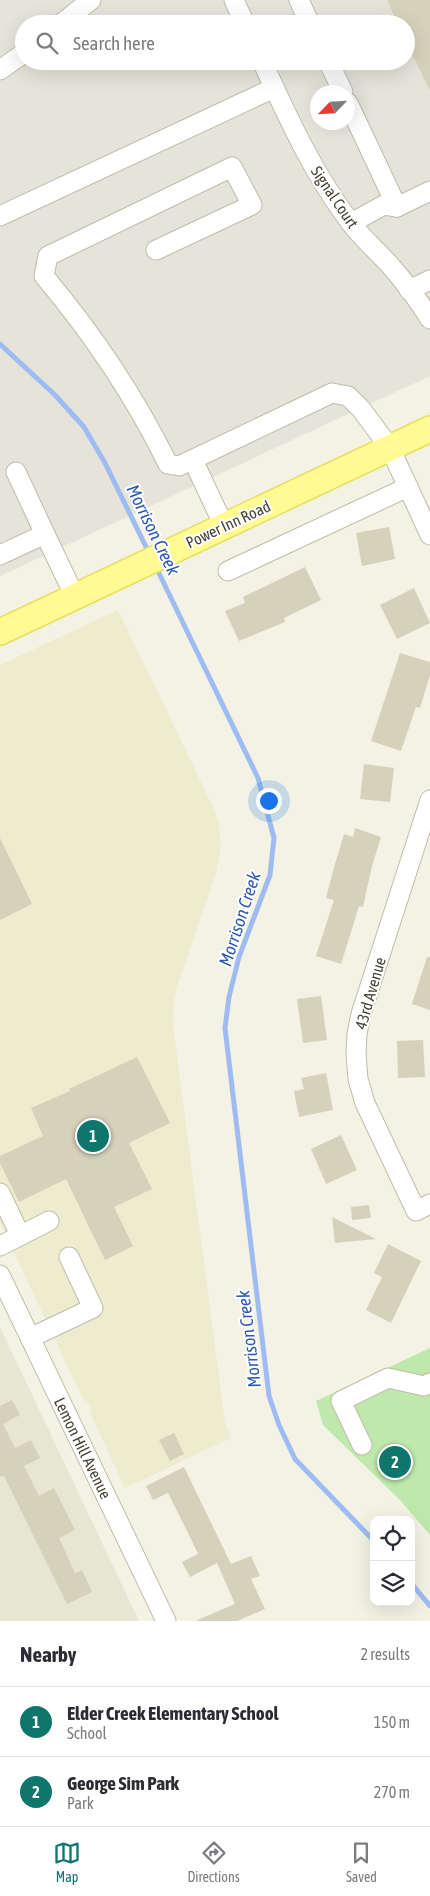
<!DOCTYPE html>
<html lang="en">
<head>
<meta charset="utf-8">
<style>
	:root { --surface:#fff; --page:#f2f2f3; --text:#2b2b33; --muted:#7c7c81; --line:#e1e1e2; --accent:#0f766e }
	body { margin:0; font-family:"Asap Condensed",sans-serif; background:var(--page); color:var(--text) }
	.controls { position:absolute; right:15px; bottom:15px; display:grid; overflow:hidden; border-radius:10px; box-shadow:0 5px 20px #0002 }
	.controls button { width:45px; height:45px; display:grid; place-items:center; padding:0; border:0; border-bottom:1px solid var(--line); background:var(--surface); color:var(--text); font:25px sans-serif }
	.compass { position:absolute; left:310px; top:85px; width:45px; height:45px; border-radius:50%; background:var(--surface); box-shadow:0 5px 20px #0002; rotate:245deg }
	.you { position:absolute; left:268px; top:800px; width:18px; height:18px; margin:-12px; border:4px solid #fff; border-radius:50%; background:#1a73e8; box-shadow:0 0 0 8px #1a73e833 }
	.badge { display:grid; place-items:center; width:32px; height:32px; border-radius:50%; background:var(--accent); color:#fff; font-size:16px; font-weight:700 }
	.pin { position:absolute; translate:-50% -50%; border:2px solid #fff; box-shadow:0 1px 5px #0006 }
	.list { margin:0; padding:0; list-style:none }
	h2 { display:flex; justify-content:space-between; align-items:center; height:65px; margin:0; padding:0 20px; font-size:21px }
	h2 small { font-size:16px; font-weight:400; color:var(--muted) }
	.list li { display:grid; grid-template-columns:32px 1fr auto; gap:15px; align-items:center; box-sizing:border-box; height:70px; padding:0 20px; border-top:1px solid var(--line) }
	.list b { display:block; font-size:19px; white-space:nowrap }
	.list p { margin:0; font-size:16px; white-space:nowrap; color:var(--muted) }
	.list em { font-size:16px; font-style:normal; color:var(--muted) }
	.icon { flex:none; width:28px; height:28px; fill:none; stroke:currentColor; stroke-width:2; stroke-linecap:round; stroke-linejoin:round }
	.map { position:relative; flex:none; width:430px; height:1621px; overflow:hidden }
	.search { position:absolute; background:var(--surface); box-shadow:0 5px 20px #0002; left:15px; right:15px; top:15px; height:55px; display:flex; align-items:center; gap:12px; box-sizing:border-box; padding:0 18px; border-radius:28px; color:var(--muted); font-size:19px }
	.sheet { height:205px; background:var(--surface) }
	nav { display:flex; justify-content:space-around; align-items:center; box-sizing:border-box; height:70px; border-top:1px solid var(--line); background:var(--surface); font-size:14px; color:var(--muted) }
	nav a { display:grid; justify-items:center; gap:2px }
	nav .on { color:var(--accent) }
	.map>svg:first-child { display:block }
	.residential { fill:#e7e6d3 }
	.industrial { fill:#e5e3da; fill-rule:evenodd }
	.education { fill:#edecce }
	.green { fill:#bfe9ac }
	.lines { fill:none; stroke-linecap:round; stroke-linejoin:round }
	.stream { stroke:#9fbcf2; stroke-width:5 }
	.building { fill:#d5d1ba }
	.minor-casing { stroke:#bfbca7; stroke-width:21 }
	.major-casing { stroke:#e7df5f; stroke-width:28 }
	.minor { stroke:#fff; stroke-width:19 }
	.major { stroke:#fffb92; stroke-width:25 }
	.labels { text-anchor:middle; stroke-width:4; stroke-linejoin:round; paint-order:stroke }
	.street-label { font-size:16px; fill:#464334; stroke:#fff }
	.water-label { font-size:18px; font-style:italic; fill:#2b58b4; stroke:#fff }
</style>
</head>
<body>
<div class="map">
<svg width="430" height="1621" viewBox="0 0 430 1621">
	<rect width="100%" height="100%" fill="#f3f2e5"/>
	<polygon class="residential" points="0,1327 139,1621 0,1621"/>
	<path class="industrial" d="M0,0H430V376L0,576ZM24,24H406V61H24ZM318,92H348V122H318Z"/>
	<polygon class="education" points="118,610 213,807 219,824 221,847 216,873 177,987 174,1002 173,1026 225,1423 231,1438 125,1488 91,1415 91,1407 84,1401 0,1223 0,665"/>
	<polygon class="green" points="430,1348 430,1535 399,1499 323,1425 316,1401"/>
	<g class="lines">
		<g class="stream">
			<polyline points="0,344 55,395 84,427 105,463 150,555"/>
			<polyline points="156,567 258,778 274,838 270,875 239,957 229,997 225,1028 269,1396 279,1425 295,1459 374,1541"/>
			<polyline points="411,1583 430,1606"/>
		</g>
	</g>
	<g class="building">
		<polygon points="387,0 430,0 430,91 406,41 406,24 398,24"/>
		<polygon points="389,527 395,559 362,566 356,533"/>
		<polygon points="305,567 321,600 284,618 285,622 239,641 225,611 245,603 243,597"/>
		<polygon points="414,588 430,623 397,639 380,605"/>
		<polygon points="400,653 430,662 430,675 420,708 416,707 401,751 371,741"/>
		<polygon points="364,764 394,768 390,802 360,799"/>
		<polygon points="355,828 381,837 372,866 363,907 359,906 341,964 316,956 334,900 326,898 333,871 344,834 353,837"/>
		<polygon points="0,838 32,904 0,920"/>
		<polygon points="427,957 430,957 430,1010 412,1004"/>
		<polygon points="321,996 327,1040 303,1043 297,999"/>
		<polygon points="423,1040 425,1077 398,1078 397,1041"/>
		<polygon points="137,1057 170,1123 129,1143 152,1189 114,1207 133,1246 105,1260 66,1179 19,1202 0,1163 0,1156 43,1136 31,1108 70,1091 69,1089"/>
		<polygon points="326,1073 333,1110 299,1117 294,1091 304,1089 301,1078"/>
		<polygon points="341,1135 357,1170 326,1184 311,1149"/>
		<polygon points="369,1205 371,1218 352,1220 351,1207"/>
		<polygon points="332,1217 376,1239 335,1243"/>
		<polygon points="388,1244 421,1261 391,1323 366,1310 382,1277 374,1273"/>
		<polygon points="12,1400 20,1415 3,1424 15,1448 31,1440 40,1458 24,1466 39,1496 54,1488 75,1530 59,1538 75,1573 82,1570 92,1592 67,1604 4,1476 0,1477 0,1406"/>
		<polygon points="174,1433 184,1454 170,1461 159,1440"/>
		<polygon points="184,1467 231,1564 251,1556 260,1576 251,1579 265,1609 237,1621 195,1621 235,1604 217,1563 190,1577 182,1562 198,1554 188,1533 168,1493 153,1500 146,1486"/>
	</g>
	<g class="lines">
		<g class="minor-casing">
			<g id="minor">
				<polyline points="234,0 245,24"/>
				<polyline points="299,0 310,24"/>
				<polyline points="61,24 91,0"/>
				<path d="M262,61C287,116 313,173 350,222C361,237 376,250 389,264C404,281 418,300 430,319"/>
				<polyline points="328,61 343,92"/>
				<polyline points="0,70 24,53"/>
				<polyline points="348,103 397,207"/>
				<polyline points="0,216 274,88"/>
				<polyline points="351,223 384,205 397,207 430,191"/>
				<path d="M156,250L252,205L232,167L48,256L44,276C92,333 135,397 168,464L179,466L332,393L348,396L361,409L390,448L430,535"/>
				<polyline points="409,290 430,280"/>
				<polyline points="193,460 224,526"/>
				<polyline points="16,472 45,534"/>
				<polyline points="0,555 45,534 75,597"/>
				<polyline points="228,571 408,487"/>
				<polyline points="430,800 361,1014 357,1034 356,1054 358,1079 365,1103 416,1211 430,1204"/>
				<polyline points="0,1193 20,1235"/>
				<polyline points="0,1246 49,1221"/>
				<polyline points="0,1275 166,1621"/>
				<polyline points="30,1338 93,1308 69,1257"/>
				<polyline points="362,1445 341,1401 388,1378 424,1386 430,1383"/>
			</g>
		</g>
		<g class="major-casing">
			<polyline id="major" points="0,632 430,429"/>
		</g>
		<use href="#minor" class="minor"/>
		<use href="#major" class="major"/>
	</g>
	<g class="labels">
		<g class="street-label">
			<text transform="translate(335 197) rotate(56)" y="6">Signal Court</text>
			<text transform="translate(228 524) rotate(-25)" y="6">Power Inn Road</text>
			<text transform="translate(370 993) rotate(-74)" y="6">43rd Avenue</text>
			<text transform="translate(83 1448) rotate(64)" y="6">Lemon Hill Avenue</text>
		</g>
		<g class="water-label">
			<text transform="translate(153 530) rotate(64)" y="6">Morrison Creek</text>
			<text transform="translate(240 919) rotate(-72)" y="6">Morrison Creek</text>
			<text transform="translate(249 1339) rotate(-97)" y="6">Morrison Creek</text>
		</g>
	</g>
</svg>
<div class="controls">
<button><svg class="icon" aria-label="locate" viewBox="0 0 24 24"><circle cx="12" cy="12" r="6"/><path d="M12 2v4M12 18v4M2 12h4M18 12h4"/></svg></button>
<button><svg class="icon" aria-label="layers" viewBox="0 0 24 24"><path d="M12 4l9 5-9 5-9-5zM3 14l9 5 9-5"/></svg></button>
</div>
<svg class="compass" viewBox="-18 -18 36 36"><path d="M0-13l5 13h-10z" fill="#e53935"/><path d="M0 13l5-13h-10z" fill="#7c7c81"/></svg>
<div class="you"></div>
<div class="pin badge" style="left:93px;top:1136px">1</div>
<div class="pin badge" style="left:395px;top:1462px">2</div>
<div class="search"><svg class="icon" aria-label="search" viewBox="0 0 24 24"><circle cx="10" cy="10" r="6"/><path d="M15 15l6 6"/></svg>Search here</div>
</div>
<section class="sheet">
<h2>Nearby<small>2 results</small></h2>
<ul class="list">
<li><span class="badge">1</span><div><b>Elder Creek Elementary School</b><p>School</p></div><em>150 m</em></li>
<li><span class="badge">2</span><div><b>George Sim Park</b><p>Park</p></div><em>270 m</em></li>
</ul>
</section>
<nav>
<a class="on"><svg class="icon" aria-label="map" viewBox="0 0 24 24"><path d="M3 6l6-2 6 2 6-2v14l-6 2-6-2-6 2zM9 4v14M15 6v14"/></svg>Map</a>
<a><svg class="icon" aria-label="directions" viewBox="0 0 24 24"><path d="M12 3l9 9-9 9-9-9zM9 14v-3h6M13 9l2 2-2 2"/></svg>Directions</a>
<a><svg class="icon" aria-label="saved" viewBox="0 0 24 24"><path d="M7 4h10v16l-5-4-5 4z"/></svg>Saved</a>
</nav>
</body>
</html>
